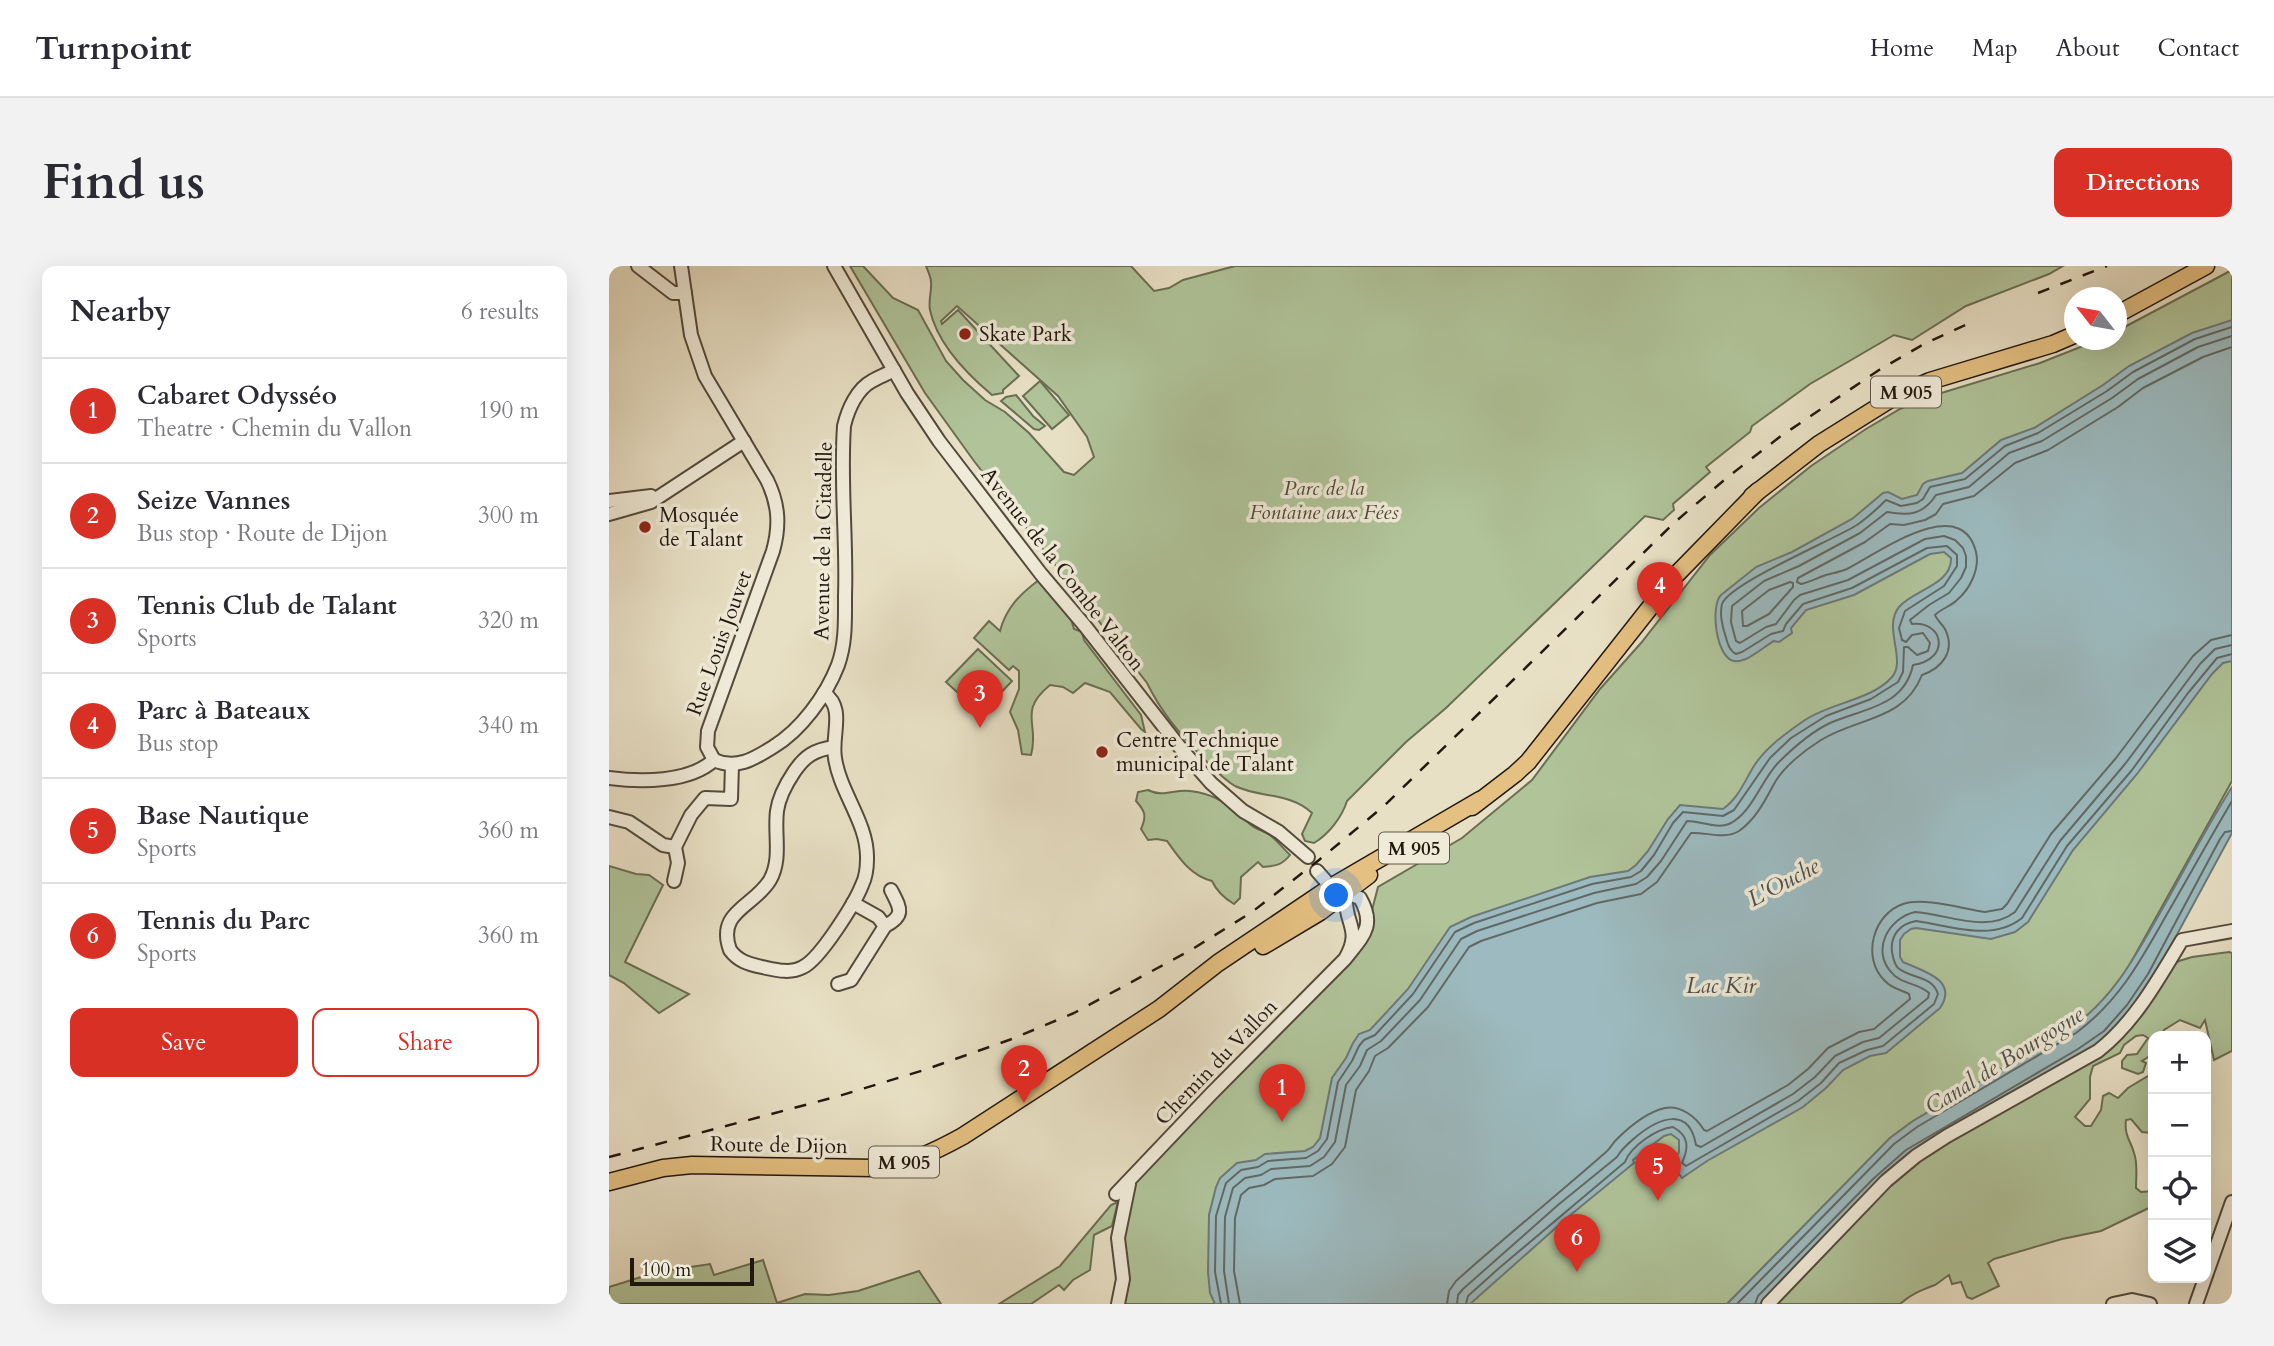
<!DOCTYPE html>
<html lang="en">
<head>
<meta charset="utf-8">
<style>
	:root { --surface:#fff; --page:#f2f2f3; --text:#2b2b33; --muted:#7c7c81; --line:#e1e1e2; --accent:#d93025 }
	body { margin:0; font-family:Cardo,serif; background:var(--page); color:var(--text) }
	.controls { position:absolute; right:21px; bottom:21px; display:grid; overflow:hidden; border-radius:14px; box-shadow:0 7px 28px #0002 }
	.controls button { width:63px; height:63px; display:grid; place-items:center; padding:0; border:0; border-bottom:2px solid var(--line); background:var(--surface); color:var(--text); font:35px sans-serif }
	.compass { position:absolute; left:1455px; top:21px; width:63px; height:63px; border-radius:50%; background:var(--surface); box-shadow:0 7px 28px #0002; rotate:301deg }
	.scale { position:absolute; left:21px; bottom:18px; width:124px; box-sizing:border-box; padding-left:7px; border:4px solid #23180e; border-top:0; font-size:19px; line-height:24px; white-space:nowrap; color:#23180e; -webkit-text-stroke:5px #f0ebd9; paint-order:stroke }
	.you { position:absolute; left:728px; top:630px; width:24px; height:24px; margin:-18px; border:5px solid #fff; border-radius:50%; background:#1a73e8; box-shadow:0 0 0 10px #1a73e833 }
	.badge { display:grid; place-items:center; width:46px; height:46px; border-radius:50%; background:var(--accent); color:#fff; font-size:23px; font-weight:700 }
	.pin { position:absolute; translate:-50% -58px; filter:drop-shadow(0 2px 4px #0008) }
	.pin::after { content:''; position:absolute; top:37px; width:24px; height:21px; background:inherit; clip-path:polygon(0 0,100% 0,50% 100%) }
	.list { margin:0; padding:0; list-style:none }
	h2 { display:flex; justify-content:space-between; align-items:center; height:91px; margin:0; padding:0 28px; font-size:30px }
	h2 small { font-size:23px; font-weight:400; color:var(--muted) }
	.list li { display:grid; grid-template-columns:46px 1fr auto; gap:21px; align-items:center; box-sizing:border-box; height:105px; padding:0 28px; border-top:2px solid var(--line) }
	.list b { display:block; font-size:26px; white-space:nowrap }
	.list p { margin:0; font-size:23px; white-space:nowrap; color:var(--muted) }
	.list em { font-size:23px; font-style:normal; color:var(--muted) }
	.actions { display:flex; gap:14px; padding:21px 28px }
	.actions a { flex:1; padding:16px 0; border:2px solid var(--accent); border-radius:14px; text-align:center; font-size:24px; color:var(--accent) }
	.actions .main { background:var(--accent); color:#fff }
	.icon { flex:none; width:38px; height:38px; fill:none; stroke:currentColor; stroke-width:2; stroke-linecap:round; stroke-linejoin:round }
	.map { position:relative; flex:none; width:1623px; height:1038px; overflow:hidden; border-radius:14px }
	header { display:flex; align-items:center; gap:42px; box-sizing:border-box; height:98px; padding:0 35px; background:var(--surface); border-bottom:2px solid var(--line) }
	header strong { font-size:33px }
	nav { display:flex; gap:38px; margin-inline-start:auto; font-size:24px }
	.intro { display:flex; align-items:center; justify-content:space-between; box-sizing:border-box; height:168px; padding:0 42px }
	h1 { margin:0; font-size:49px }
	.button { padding:18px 32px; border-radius:14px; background:var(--accent); color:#fff; font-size:24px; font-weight:700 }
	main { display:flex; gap:42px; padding:0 42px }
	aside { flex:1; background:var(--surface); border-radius:14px; box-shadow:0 7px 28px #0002 }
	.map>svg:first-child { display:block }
	.green { fill:#b0c399; stroke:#6a6e54; stroke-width:2 }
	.water { fill:#9cbabf; stroke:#6c7978; stroke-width:2 }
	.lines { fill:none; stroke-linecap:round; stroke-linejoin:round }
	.shore { stroke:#606966; stroke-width:2 }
	.minor-casing { stroke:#544a3c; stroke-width:16 }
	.major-casing { stroke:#23180e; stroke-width:19 }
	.minor { stroke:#f0ebd9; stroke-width:12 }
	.major { stroke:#e4c082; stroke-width:16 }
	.rail { stroke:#23180e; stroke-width:2.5; stroke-dasharray:12 12; stroke-linecap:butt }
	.poi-dot { fill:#8f2418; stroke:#f0ebd9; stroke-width:2.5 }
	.labels { text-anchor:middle; stroke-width:7; stroke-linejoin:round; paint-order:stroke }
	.shield { fill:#f0ebd9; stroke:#60574b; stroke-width:2 }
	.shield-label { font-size:19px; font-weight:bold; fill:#23180e }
	.poi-label { font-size:21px; fill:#23180e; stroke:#f0ebd9; text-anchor:start }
	.park-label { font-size:21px; font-style:italic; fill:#4d4b38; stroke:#f0ebd9 }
	.street-label { font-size:21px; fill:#23180e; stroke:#f0ebd9 }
	.water-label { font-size:23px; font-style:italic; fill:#4d514c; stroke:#f0ebd9 }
</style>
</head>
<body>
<header>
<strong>Turnpoint</strong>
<nav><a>Home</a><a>Map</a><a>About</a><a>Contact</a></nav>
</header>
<div class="intro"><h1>Find us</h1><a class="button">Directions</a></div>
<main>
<aside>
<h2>Nearby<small>6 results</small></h2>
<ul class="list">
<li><span class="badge">1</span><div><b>Cabaret Odysséo</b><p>Theatre · Chemin du Vallon</p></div><em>190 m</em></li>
<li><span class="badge">2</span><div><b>Seize Vannes</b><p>Bus stop · Route de Dijon</p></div><em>300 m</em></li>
<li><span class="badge">3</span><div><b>Tennis Club de Talant</b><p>Sports</p></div><em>320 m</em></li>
<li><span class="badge">4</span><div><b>Parc à Bateaux</b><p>Bus stop</p></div><em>340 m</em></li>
<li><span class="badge">5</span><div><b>Base Nautique</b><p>Sports</p></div><em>360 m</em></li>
<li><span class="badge">6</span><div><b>Tennis du Parc</b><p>Sports</p></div><em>360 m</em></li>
</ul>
<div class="actions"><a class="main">Save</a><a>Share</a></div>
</aside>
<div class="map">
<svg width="1623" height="1038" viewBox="0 0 1623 1038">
	<rect width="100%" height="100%" fill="#e8e0c5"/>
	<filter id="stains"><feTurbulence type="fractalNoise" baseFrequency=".00286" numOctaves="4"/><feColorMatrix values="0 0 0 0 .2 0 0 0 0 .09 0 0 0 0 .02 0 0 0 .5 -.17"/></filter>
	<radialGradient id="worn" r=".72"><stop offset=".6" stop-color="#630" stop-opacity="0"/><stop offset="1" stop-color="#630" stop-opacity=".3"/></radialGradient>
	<g class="green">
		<path d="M241,0H254L284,32L309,44L337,95L354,114L376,134L396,146L420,167L455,206L465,209L485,191L478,171L449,130L348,40L332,55L333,58L349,44L410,110L394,124V127L383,129C358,108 328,77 321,44C319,35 323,25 322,16C322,11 319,5 317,0H522L545,25L560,22L574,14L626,0H1454L1440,8L1357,40L1303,74L1285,69L1201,118L1143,160L1141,166L1097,201L1101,206L1064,238L1065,244L1054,254L1036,250L837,442L797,476L738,535C733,551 720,568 705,577L696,575L693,568L703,547C681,526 650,532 626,520C614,513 603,501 593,491C571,468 552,446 538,417L365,195L316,127Z"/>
		<polygon points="1623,4 1623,515 1516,707 1500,728 1485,745 1464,761 1304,855 1281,872 1118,1038 514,1038 513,979 522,931 529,908 764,658 763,644 769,621 853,572 923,514 991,423 1032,377 1101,289 1150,242 1202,200 1257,163 1291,143 1316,132 1431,97 1489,74 1507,74 1508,65"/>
		<polygon points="431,115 460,149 443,163 414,130"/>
		<polygon points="407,129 424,150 436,160 430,164 425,163 392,135 397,131"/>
		<path d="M430,314L462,353L465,363L473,366L475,374L532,449L536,466L532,463L501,426L476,417L464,427L454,421L441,419C408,446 431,458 422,489L413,488L409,464L401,446L410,423V405L404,400L400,404L365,372L380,355L391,365C397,342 411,328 430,314Z"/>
		<polygon points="369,383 403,415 372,448 337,416"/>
		<path d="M539,524C554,532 565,523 581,525C610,528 622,542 642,559C648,564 655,565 661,569C668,575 674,582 681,589C673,599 667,600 654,601L649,596L632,611L631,632L625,638C615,632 608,626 603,615C582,610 570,592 558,575L548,573L539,574L532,563C538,550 536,545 527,535L529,526Z"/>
		<polygon points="0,600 27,608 40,609 54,619 16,696 80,728 50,747 15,717 0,709"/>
		<path d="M1620,686L1623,687V785L1605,794L1596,754L1591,762L1571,754L1555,764L1551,770H1544V788L1533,795L1537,797L1534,806L1529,808L1513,802V795L1518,789L1528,788L1539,772L1534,769L1527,770L1515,779L1511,787L1484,800L1481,811V833L1466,851L1476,860H1482L1492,844L1494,830L1500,827L1509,832L1519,822L1544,807V858L1542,867L1533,866L1522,853L1517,854C1515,870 1522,875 1525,887C1529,897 1527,911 1527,922L1532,926L1544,925V940L1492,965L1453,973L1385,993L1379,997L1390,1020L1363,1033L1358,1031L1352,1016L1343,1018L1340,1009C1335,1012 1331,1016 1326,1019C1313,1024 1302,1028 1291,1038H1151L1268,918L1570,695L1583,691Z"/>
		<polygon points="509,936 503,960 485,969 481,1004 464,1014 455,1024 450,1019 422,1038 390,1038 451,1000 502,939"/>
		<polygon points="154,994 168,1037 196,1028 220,1029 249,1025 310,1005 332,1038 0,1038 0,1021 48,1006 101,998 105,1009"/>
	</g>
	<g class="water">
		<path d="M1623,54V395L1614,397L1603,408L1528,508L1464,584L1419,656L1406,666L1382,673L1307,662L1302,663L1295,668L1291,674V691L1294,696C1314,705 1350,714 1331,742L1277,787L1261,790L1234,804L1217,822L1194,841L1098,895L1073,912L1063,899L1070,886V874L1062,868L1055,870L1024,894L1025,897L959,951L861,1038H606L601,1027L599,1006L600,949L607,921L611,912L628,897L647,894L656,888L696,885L704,881L711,872L723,812L737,792L744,777L750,768L761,764L799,723L841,661L862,651L981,611L1019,605L1027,599L1039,585L1059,553L1071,539L1114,543C1128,533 1134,519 1142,505C1153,484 1177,467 1196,454C1221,437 1262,434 1282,412C1299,395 1273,362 1290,341C1304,324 1343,319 1342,292L1335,286L1321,288L1245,329L1197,344L1182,362L1183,367L1170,376L1165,375C1154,381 1138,397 1125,395C1107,392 1101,340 1112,329L1147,301L1183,286L1243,253L1274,227L1279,226L1293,233L1308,229L1314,218L1319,215L1353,207L1392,174L1425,162L1494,119L1520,100L1583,67Z"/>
		<path d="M1623,521V567L1545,711L1511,759L1487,780L1268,918L1151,1038H1118L1281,872L1304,855L1464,761C1507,728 1525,692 1551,647C1575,605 1597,562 1623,521Z"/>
	</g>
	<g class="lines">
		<g class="shore">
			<polygon points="1181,316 1184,317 1184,321 1160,348 1138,360 1134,360 1133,345 1160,324"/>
			<path d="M612,1038L606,1006L607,950L617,917L632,904L649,901L659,895L697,892L709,885L718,873L729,816L743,795L750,780L755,774L766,769L804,728L846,666L865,657L983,618L1022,611L1032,605L1045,589L1064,557L1074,546L1114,550L1125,544L1161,492L1182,472L1217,450L1262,433L1289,416L1294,406L1295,381H1299L1308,389L1319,385L1321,377L1314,367L1303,369L1297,376L1293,374L1290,362L1296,345L1335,320L1348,300V289L1338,280L1318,282L1243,322L1194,338L1177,358L1174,365L1162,368L1133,386L1127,388C1119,384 1118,374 1115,365C1113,358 1111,346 1113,338C1121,317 1224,274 1248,259C1258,252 1268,243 1277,234L1292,240L1308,237L1314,233L1321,221L1356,213L1396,180L1429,167L1498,125L1524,106L1586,73L1623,61"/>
			<path d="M620,1038L615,1005L616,951L624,922L636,912L652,909L662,903L701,900L715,891L726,876L737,819L751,800L758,784L772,775L811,734L852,673L868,665L985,627L1027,618L1038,611L1052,595L1078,555C1091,555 1108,563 1120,558C1143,548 1153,512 1170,496C1185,481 1202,466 1221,457C1255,442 1295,441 1304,399C1341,394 1336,355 1303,358L1301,354L1320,339L1340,327L1352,312L1357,301V290L1354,282L1346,274L1335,270L1316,273L1239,314L1191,329L1185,334L1167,358L1157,361L1131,377L1127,375L1122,356L1123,340L1155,315L1190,300L1251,267L1278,246C1300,250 1314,249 1327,229L1360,221L1400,187L1433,175L1503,132L1529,113L1589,81L1623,70"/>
			<path d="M631,1038L625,1005L626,952L632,929L640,922L655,919L666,913L704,910L723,898L736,881L747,824L760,805L766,790L779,782L819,741L860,681L872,675L988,637L1032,628L1048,616L1082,567C1098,566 1115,574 1130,565C1146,554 1156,535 1165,518C1174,501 1196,484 1212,474C1249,451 1295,455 1313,409C1333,402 1347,385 1336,363C1333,358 1328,354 1326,349C1332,343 1342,340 1348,334C1361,323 1371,303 1367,286C1352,225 1266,289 1238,303C1231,306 1224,307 1217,309C1208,312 1201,316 1192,318L1188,316L1189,312L1256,276L1281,258L1295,259L1316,254L1327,248L1334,238L1365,230L1406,197L1439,184L1509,141L1534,122L1594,91L1623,81"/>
			<path d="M838,1038L840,1025L847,1015C896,971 947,930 997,886C1001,883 1003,878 1007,874C1020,861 1038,846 1056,842C1072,839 1087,851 1095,864L1098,865L1179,819L1199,803L1219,782L1250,766L1265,763L1301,733L1300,728C1292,724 1282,722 1276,715C1252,692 1264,648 1294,638C1315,631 1354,643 1376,646L1393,643L1398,638L1442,568L1507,492L1584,390L1602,374L1623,369"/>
			<path d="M848,1038L849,1029L854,1023L949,939L1008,891C1013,882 1020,877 1028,870C1050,852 1080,840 1087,879L1092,881L1184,828L1206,811L1226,790L1254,776L1270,772L1319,732L1320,727C1310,717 1291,718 1282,706C1262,683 1280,652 1306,646C1338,648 1378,668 1406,646L1451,575L1516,498L1591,398L1606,383L1623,379"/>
			<path d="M857,1038L859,1030L889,1003L1016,896C1022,880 1047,863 1064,861C1080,870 1080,881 1073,897L1077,900L1189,835L1212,817L1230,797L1258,784L1274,780L1325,738L1329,728C1323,709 1302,713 1289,702C1285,698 1284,691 1283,686C1281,669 1291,658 1307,655C1343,660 1383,676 1413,652L1458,580L1523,504L1579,427L1608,392L1623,388"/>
			<path d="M1128,1038L1285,878L1308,861L1467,767C1511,734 1532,694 1558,648C1580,610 1601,572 1623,535"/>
			<polyline points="1146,1038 1149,1030 1264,913 1297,884 1469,783 1495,765 1518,739 1539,708 1611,573 1616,566 1623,565"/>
		</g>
		<g class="minor-casing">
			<g id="minor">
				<polyline points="29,0 64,27 76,27"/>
				<path d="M72,0L82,69L96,110L158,214C170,238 171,260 164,285L99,465L98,481L105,494"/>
				<polyline points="225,0 298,127 330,175 432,308 476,360 573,484 602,517 634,545 670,566 699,591"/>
				<polyline points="0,235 42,230"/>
				<polyline points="0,248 42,236 135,175"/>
				<path d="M215,427C237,442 222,469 226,492C231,527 259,557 258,593C258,602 257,611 253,619C246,637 211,693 194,701C181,708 167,704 153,701C139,698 129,695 121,684C107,645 145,641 161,614C173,593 165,568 168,545C170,530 177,518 185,506C196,490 205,484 225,481"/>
				<path d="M105,494C127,504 145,493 164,481C192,464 217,430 229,399C237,377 236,353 236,330C238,274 231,216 235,160C239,143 248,123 263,115C270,111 278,108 285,104"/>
				<path d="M0,512C31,516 80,517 105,494"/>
				<polyline points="0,551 20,556 54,579 66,581 82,549 96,532 122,533 123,499"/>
				<polyline points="708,605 722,621"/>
				<polyline points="65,615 69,597 66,581"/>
				<path d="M244,637L269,651L276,660C297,649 291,642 282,624"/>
				<polyline points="229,718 242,714 276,660"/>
				<path d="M507,928L602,828L736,693C754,670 767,660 751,632L737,627C734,658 754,662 736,693"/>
				<polyline points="509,1038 514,1013 509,972 520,918"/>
				<path d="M1159,1038L1277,915L1307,890L1338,870L1489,785C1526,756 1549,714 1573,674L1623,665"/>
				<polyline points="1504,1038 1523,1034 1541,1038"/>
				<polyline points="1587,1038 1623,936"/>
			</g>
		</g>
		<g class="major-casing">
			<g id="major">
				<polyline points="1507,49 1597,0"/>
				<polyline points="1143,230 1210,178 1285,131 1321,115 1444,78 1465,69"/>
				<polyline points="863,541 906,508 919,496 1065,311 1149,225"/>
				<polyline points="654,680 711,646 760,609"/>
				<path d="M0,916L54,902L83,899L266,902C298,899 327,885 354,870L550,743L609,697L722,621L871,534"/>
			</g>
		</g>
		<use href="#minor" class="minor"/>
		<use href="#major" class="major"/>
		<g class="rail">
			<polyline points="1429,27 1498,0"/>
			<polyline points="0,891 230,830 315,804 403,773 465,747 582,684 643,646 710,594 775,540 1066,256 1120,210 1172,170 1270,104 1315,78 1367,54"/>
		</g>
	</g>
	<g class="poi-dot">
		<circle cx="356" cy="68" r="7"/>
		<circle cx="36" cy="261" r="7"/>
		<circle cx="493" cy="486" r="7"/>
	</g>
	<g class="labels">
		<g class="shield">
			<rect x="1262" y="110.5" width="70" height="31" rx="5"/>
			<rect x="770" y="566.5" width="70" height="31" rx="5"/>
			<rect x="260" y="880.5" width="70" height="31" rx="5"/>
		</g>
		<g class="shield-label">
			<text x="1297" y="133">M 905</text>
			<text x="805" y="589">M 905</text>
			<text x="295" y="903">M 905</text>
		</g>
		<g class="poi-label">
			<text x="370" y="75">Skate Park</text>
			<text x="50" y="256">Mosquée<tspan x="50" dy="24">de Talant</tspan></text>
			<text x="507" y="481">Centre Technique<tspan x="507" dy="24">municipal de Talant</tspan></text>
		</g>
		<g class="park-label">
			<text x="715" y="229">Parc de la<tspan x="715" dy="24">Fontaine aux Fées</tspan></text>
		</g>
		<g class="street-label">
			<text transform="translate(214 275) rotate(-89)" y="7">Avenue de la Citadelle</text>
			<text transform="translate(454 303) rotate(52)" y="7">Avenue de la Combe Valton</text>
			<text transform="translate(110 377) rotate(-70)" y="7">Rue Louis Jouvet</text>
			<text transform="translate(607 796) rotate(-46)" y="7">Chemin du Vallon</text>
			<text transform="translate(170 879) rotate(1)" y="7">Route de Dijon</text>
		</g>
		<g class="water-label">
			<text transform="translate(1174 616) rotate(-28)" y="8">L'Ouche</text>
			<text x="1112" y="727">Lac Kir</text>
			<text transform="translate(1395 794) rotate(-32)" y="8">Canal de Bourgogne</text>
		</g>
	</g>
	<rect width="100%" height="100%" filter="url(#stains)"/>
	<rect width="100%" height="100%" fill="url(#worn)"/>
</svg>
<div class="controls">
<button>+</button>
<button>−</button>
<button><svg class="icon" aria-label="locate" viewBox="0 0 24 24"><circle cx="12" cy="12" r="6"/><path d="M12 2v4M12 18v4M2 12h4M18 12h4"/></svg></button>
<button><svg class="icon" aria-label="layers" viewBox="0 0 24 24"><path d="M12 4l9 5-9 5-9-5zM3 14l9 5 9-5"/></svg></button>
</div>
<svg class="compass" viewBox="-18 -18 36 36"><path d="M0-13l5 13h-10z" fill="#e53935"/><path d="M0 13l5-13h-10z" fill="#7c7c81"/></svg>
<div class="scale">100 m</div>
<div class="you"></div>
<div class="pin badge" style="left:673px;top:856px">1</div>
<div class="pin badge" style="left:415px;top:837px">2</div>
<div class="pin badge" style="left:371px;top:462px">3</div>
<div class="pin badge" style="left:1051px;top:354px">4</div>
<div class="pin badge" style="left:1049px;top:935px">5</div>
<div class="pin badge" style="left:968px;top:1006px">6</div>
</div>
</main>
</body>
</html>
